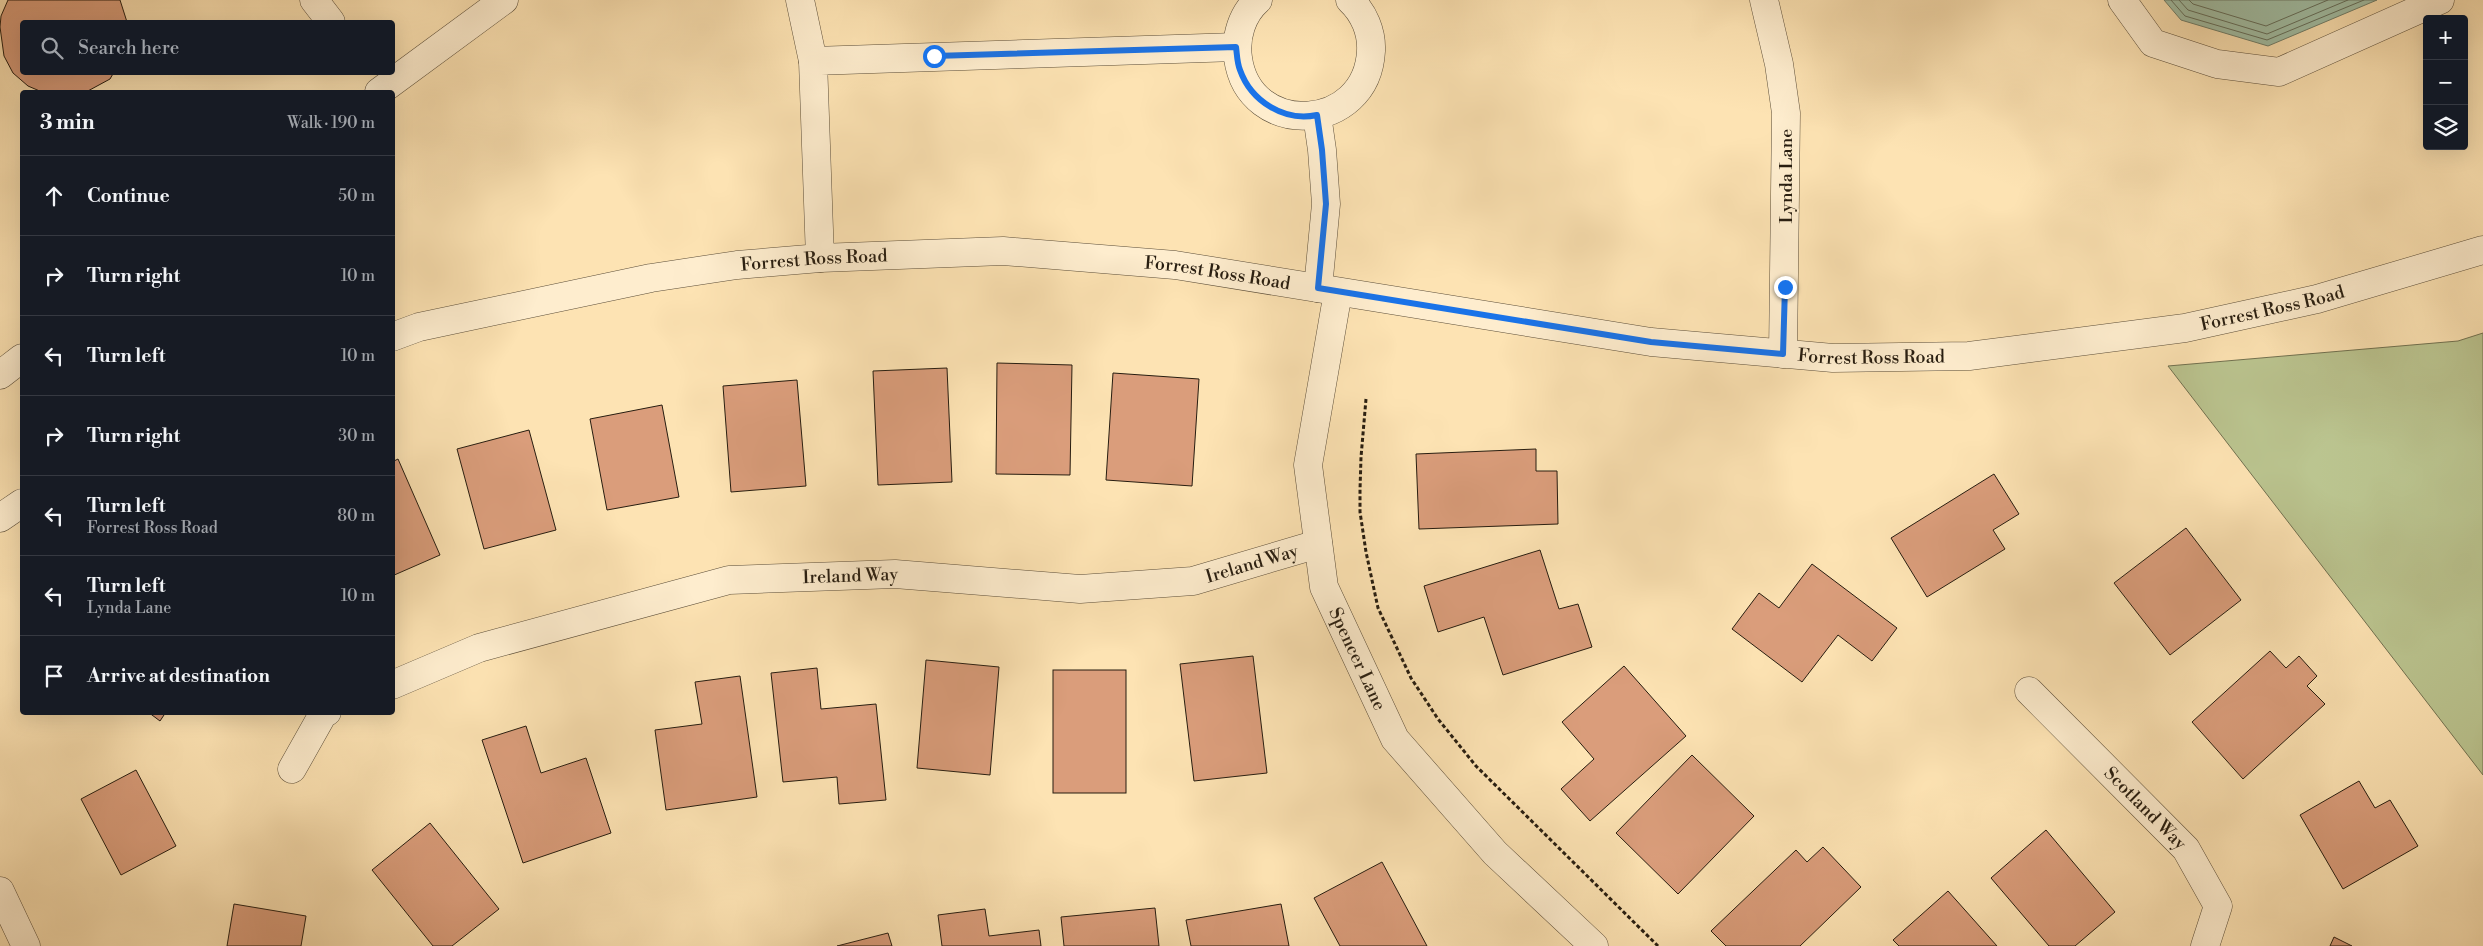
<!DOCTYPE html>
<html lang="en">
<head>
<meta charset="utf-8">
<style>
	:root { --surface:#171b24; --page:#242831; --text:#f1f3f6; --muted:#9ea1a6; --line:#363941 }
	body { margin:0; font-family:"Libre Bodoni",serif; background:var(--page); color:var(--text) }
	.controls { position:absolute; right:15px; top:15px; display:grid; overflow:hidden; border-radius:5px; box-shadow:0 5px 20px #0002 }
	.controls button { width:45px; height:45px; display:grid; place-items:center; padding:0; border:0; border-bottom:1px solid var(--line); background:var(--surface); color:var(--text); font:25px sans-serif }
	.stop { position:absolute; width:15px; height:15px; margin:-11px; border:4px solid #1a73e8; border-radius:50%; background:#fff }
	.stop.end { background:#1a73e8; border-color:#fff; box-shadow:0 1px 5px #0008 }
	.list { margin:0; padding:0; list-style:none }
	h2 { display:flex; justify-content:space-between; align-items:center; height:65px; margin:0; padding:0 20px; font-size:21px }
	h2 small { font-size:16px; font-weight:400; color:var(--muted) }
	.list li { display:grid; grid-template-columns:32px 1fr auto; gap:15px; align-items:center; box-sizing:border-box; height:80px; padding:0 20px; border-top:1px solid var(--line) }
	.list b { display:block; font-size:19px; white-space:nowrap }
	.list p { margin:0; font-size:16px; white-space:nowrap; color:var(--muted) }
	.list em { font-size:16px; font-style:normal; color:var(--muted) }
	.icon { flex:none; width:28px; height:28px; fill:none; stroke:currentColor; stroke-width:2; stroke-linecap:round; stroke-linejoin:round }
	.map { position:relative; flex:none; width:2483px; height:946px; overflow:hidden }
	.search { position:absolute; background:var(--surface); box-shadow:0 5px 20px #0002; left:20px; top:20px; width:375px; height:55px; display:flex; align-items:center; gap:12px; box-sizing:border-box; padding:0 18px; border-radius:5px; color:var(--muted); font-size:19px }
	.panel { position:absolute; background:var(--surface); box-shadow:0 5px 20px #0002; left:20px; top:90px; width:375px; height:625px; border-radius:5px }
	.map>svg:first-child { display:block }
	.green { fill:#bbc590; stroke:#717150 }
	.water { fill:#a1bfa6; stroke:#707e6a }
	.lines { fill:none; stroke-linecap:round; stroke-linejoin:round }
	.shore { stroke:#646e5b; stroke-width:1 }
	.building { fill:#da9d7b; stroke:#271d10 }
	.minor-casing { stroke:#5c4e39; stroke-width:29 }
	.path { stroke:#271d10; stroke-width:3; stroke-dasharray:4 2.5; stroke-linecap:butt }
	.minor { stroke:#feedce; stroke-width:28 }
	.route { stroke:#1a73e8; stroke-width:6 }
	.labels { text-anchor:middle; stroke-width:4; stroke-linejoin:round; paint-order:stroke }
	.street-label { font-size:18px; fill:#271d10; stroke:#feedce }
</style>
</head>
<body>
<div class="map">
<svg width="2483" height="946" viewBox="0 0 2483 946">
	<rect width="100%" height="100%" fill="#fde3b3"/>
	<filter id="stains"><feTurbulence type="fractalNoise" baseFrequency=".004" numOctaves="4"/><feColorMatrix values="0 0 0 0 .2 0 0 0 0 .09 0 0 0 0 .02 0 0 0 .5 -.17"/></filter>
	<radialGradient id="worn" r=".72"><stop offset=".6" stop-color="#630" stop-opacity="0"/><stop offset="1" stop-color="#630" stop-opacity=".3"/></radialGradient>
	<polygon class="green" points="2483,333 2483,775 2168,366 2458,341"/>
	<polygon class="water" points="2164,0 2377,0 2268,46 2181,20"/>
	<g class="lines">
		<g class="shore">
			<polyline points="2171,0 2185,16 2267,40 2364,0"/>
			<polyline points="2179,0 2188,10 2267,34 2348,0"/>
			<polyline points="2189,0 2193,4 2266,26 2328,0"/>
		</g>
	</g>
	<g class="building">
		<polygon points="8,0 120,0 127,22 22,22 22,72 114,72 110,79 86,92 42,92 28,86 13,73 4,56 0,27 1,16"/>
		<polygon points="997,363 1072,365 1070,475 996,474"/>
		<polygon points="947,368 952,482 878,485 873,371"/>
		<polygon points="1113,373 1199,379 1192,486 1106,480"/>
		<polygon points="797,380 806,486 731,492 723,386"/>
		<polygon points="662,405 679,497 607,510 590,419"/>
		<polygon points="529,430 556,530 484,549 457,449"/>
		<polygon points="1536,449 1536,471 1557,471 1558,524 1419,529 1416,454"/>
		<polygon points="398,459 440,555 392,576 392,462"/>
		<polygon points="1994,474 2019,514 1993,530 2005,549 1927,597 1891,538"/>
		<polygon points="2186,528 2241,600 2170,655 2114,583"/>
		<polygon points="1540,550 1559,609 1578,604 1592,647 1503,675 1484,617 1438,632 1424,586"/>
		<polygon points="1812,564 1897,628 1872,661 1838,635 1802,682 1732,629 1759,593 1779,608"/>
		<polygon points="2270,651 2286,668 2299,656 2317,676 2307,686 2325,704 2243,779 2192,722"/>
		<polygon points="1253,656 1267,773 1194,781 1180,664"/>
		<polygon points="926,660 999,667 990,775 917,768"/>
		<polygon points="1624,666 1686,736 1590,821 1561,789 1594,759 1562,722"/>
		<polygon points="817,668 821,709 876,704 886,800 839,804 837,777 783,782 771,673"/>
		<rect x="1053" y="670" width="73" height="123"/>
		<polygon points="740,676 757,797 666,810 655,730 702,724 695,682"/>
		<polygon points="148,712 166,712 160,721"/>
		<polygon points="526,726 541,773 586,758 611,833 523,863 482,740"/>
		<polygon points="1692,755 1754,816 1678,894 1616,833"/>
		<polygon points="136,770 176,846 121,875 81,799"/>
		<polygon points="2359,781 2375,808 2390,800 2418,846 2343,889 2300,815"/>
		<polygon points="430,823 499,909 452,946 433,946 372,870"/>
		<polygon points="2046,830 2115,912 2075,946 2049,946 1991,878"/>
		<polygon points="1823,847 1861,887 1800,946 1726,946 1711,931 1796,850 1807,862"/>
		<polygon points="1382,862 1427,946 1340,946 1314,898"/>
		<polygon points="1948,891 1997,946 1899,946 1893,940"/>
		<polygon points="234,904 306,916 301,946 227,946"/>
		<polygon points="1281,904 1289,946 1191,946 1186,920"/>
		<polygon points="1155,908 1159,946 1064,946 1061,917"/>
		<polygon points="985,909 989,936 1039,930 1041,946 942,946 938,915"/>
		<polygon points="888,933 892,946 837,946"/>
		<polygon points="2334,937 2352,946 2330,946"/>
	</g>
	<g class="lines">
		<g class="minor-casing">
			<g id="minor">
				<polyline points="314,0 331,22"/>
				<polyline points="800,0 813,61"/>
				<path d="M1258,0C1242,14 1235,37 1238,58C1249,139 1367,133 1371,51C1372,32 1364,13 1350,0"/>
				<polyline points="1764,0 1779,64 1786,113 1783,354"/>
				<polyline points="2122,0 2153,43 2217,64 2279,72 2440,0"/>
				<polyline points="379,92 504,0"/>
				<polyline points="1317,115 1322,150 1326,204 1318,288"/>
				<polyline points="820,258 813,61 1236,47"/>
				<path id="s1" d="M1338,292L1308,465L1324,587L1395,739L1495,853L1594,946"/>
				<path id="s2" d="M392,337L419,327L651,278L737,265L820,258L1003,251L1175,265L1651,342L1833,358L1969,356L2185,328L2317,299L2483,250"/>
				<polyline points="0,375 22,358"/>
				<polyline points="0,518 22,503"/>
				<path id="s3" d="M392,685L479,648L729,580L895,574L1080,589L1193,581L1318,544"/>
				<path id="s4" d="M2029,691L2186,849L2218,906L2205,946"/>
				<polyline points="292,769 323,714 327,712"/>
				<polyline points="0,891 26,946"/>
			</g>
		</g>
		<polyline class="path" points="1366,399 1361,457 1360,490 1360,512 1366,552 1378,608 1411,678 1438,719 1476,766 1658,946"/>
		<use href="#minor" class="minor"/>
	</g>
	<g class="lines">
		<path class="route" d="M934,56L1236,47C1237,54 1237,63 1240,70C1251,101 1284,122 1317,115L1322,150L1326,204L1318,288L1651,342L1783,354L1785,287"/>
	</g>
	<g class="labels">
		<g class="street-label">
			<text transform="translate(1786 176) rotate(-90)" y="6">Lynda Lane</text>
			<text dy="6" stroke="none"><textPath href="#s2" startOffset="430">Forrest Ross Road</textPath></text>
			<text dy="6" stroke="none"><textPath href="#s2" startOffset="835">Forrest Ross Road</textPath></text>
			<text dy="6" stroke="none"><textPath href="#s2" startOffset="1900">Forrest Ross Road</textPath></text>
			<text dy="6" stroke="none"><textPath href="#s2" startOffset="1495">Forrest Ross Road</textPath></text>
			<text dy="6" stroke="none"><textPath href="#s3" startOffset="880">Ireland Way</textPath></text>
			<text dy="6" stroke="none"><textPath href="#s3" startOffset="475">Ireland Way</textPath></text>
			<text dy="6" stroke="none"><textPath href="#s1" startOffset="378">Spencer Lane</textPath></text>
			<text dy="6" stroke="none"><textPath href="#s4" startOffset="165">Scotland Way</textPath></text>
		</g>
	</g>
	<rect width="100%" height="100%" filter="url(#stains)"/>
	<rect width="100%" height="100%" fill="url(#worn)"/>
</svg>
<div class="controls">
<button>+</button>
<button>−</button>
<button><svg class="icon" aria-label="layers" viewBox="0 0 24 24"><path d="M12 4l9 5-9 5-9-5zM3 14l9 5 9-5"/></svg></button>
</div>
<div class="stop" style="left:934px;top:56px"></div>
<div class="stop end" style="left:1785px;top:287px"></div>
<div class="search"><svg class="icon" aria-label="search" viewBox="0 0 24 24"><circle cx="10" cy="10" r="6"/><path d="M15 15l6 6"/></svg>Search here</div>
<section class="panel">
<h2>3 min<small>Walk · 190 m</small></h2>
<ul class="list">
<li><svg class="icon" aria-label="ahead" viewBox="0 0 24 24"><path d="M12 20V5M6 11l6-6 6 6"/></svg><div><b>Continue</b></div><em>50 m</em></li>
<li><svg class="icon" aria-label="right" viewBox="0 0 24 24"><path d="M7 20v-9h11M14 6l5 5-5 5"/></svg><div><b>Turn right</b></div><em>10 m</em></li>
<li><svg class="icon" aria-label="left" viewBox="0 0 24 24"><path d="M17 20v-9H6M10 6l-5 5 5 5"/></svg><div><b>Turn left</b></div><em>10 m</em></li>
<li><svg class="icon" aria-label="right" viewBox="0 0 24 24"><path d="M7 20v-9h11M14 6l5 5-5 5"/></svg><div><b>Turn right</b></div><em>30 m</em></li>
<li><svg class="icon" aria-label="left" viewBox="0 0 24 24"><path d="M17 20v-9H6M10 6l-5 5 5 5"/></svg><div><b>Turn left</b><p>Forrest Ross Road</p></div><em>80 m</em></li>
<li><svg class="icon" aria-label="left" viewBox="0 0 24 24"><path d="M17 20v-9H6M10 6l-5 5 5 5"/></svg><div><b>Turn left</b><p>Lynda Lane</p></div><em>10 m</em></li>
<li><svg class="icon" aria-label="arrive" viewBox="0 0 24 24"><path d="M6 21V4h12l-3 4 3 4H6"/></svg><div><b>Arrive at destination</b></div></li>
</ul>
</section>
</div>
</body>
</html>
